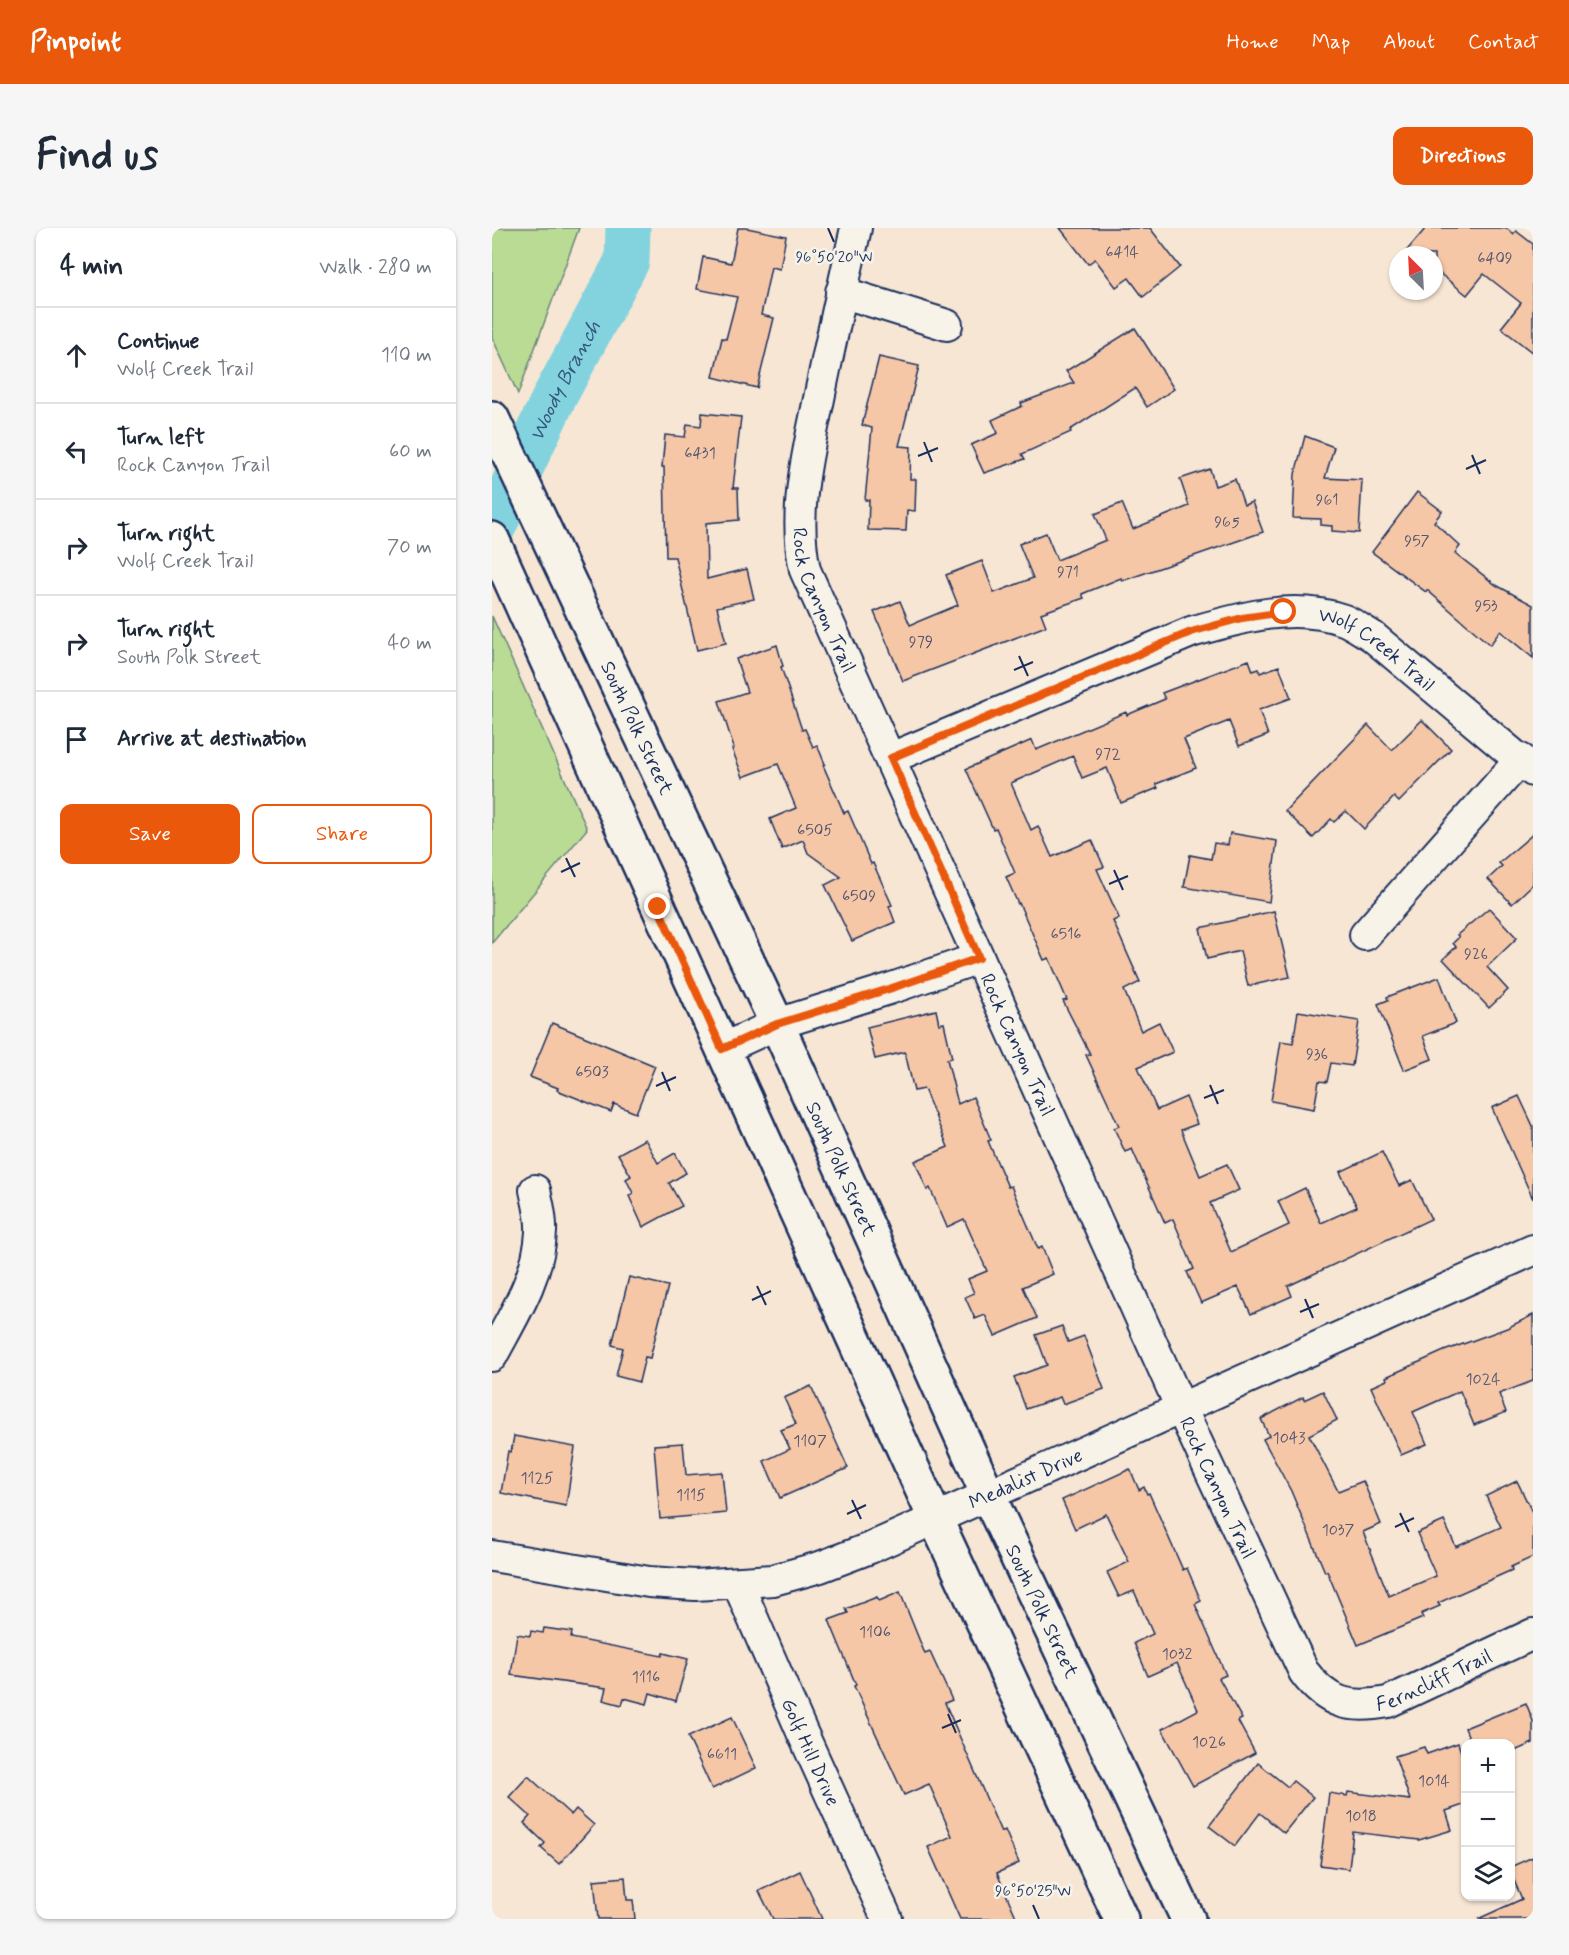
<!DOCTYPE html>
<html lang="en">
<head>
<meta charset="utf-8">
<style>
	:root { --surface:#fff; --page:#f6f6f7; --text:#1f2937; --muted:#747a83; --line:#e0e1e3; --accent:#ea580c }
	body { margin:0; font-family:Mynerve,sans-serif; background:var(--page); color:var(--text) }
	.controls { position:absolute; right:18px; bottom:18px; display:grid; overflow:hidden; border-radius:12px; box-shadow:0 2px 4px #0004 }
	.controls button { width:54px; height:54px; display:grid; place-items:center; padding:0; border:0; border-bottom:2px solid var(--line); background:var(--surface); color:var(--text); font:30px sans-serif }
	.compass { position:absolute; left:897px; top:18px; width:54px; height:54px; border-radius:50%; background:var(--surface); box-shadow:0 2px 4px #0004; rotate:336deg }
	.stop { position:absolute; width:18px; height:18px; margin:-14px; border:4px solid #ea580c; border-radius:50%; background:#fff }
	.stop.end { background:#ea580c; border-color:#fff; box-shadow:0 2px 6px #0008 }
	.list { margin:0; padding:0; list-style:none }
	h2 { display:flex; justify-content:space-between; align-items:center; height:78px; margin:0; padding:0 24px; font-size:26px }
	h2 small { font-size:20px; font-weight:400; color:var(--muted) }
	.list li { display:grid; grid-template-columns:39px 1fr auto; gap:18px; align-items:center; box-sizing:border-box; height:96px; padding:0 24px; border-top:2px solid var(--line) }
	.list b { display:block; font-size:22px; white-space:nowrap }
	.list p { margin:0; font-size:20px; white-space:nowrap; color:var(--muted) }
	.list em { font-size:20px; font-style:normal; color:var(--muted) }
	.actions { display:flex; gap:12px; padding:18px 24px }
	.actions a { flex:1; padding:14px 0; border:2px solid var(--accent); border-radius:12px; text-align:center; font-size:21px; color:var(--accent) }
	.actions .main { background:var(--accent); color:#fff }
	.icon { flex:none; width:33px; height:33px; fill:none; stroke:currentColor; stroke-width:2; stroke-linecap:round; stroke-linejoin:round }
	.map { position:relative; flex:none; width:1041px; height:1691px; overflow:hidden; border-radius:12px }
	header { display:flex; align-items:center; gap:36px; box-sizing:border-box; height:84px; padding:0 30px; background:var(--accent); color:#fff }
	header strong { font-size:28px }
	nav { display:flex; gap:33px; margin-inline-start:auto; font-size:21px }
	.intro { display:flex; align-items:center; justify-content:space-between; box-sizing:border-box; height:144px; padding:0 36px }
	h1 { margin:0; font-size:42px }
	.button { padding:15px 27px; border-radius:12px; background:var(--accent); color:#fff; font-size:21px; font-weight:700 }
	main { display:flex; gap:36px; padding:0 36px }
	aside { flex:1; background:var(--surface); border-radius:12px; box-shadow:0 2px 4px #0004 }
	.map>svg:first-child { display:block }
	.green { fill:#b9db94; stroke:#6a8579; stroke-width:1.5 }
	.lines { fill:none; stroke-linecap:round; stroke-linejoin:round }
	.river { stroke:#83d3de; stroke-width:45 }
	.building { fill:#f6c7a6; stroke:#1b2f5e; stroke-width:1.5 }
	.minor-casing { stroke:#1b2f5e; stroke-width:34 }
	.secondary-casing { stroke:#1b2f5e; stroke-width:38 }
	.minor { stroke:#f7f3e8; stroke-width:30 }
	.secondary { stroke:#f7f3e8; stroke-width:33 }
	.route { stroke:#ea580c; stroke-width:8 }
	.ticks { fill:none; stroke:#1b2f5e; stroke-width:2 }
	.labels { text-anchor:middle; stroke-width:5; stroke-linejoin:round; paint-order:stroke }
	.number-label { font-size:16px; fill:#525570 }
	.street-label { font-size:20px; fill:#1b2f5e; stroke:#f7f3e8 }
	.water-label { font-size:21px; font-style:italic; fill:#35587e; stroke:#f7f3e8 }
	.ticks-label { font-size:15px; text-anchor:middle; fill:#1b2f5e; stroke:#f7f3e8; stroke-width:5; stroke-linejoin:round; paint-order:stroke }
</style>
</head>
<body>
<header>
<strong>Pinpoint</strong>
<nav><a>Home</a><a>Map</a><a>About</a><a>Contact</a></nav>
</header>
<div class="intro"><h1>Find us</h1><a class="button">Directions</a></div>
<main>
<aside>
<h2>4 min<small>Walk · 280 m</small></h2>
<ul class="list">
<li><svg class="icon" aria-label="ahead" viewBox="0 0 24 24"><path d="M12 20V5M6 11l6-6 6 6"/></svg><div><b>Continue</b><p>Wolf Creek Trail</p></div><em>110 m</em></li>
<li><svg class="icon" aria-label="left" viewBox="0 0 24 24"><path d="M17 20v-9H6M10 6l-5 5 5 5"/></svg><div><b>Turn left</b><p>Rock Canyon Trail</p></div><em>60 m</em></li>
<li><svg class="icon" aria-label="right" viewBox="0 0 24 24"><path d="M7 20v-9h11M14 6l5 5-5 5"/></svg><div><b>Turn right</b><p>Wolf Creek Trail</p></div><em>70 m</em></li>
<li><svg class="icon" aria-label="right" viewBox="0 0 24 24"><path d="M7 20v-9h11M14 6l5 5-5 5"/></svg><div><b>Turn right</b><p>South Polk Street</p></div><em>40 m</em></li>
<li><svg class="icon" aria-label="arrive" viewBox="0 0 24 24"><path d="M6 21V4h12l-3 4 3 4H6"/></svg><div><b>Arrive at destination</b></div></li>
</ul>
<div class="actions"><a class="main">Save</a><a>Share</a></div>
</aside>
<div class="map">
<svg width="1041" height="1691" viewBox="0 0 1041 1691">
	<rect width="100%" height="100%" fill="#f7e6d4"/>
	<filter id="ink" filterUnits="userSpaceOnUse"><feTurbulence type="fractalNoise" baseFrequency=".0167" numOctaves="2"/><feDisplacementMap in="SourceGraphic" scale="12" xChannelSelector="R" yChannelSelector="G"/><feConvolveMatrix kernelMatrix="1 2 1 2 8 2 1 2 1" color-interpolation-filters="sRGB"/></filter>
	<g filter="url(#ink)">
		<g class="green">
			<polygon points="0,0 87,0 26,166 0,109"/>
			<polygon points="0,388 95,601 0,715"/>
		</g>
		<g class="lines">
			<path class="river" id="s1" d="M0,302L63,168L135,33L136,0"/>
		</g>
		<g class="building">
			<polygon points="246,0 255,0 294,8 288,41 279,39 269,87 282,90 265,160 221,149 230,110 234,111 245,69 205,61 211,29 239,35"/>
			<polygon points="568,0 658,0 688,39 651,69 637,50 624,59 603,31 596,36"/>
			<polygon points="934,0 1014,0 1021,6 1024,3 1041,16 1041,125 1009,100 1029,75 992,46 975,67 942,41 942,27 911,27"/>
			<polygon points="643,100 682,161 655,179 643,160 578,202 579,204 530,226 533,231 492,245 479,217 506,205 500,192 530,178 529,175 582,155 574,143"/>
			<polygon points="387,129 427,138 407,218 419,219 418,251 424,251 423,283 415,282 414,303 376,302 377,272 373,272 380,200 370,197"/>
			<polygon points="210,185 249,189 241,260 246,260 247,292 214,295 215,351 255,341 262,371 225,379 234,415 205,422 183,329 174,329 172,239 170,239 173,207 193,209 195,196 209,198"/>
			<polygon points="813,208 842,219 833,250 870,252 867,305 840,303 840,298 829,297 829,291 801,290 803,246"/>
			<polygon points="718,241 723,258 743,251 752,277 760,274 771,304 630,353 629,350 590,366 592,370 549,385 554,398 411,453 382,384 408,373 418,397 466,377 454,347 490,333 502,365 541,350 527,316 554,305 565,332 614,312 603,286 630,275 641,301 697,278 688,251"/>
			<polygon points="925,264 950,283 942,294 968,318 963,325 1004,357 1041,377 1041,430 1008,403 998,417 935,362 934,364 880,324"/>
			<polygon points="285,417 291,438 289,439 310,502 313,501 321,519 325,517 333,536 331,537 352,585 356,583 379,636 381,635 400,677 397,678 403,694 360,713 333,657 349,649 316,625 311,612 290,621 278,591 304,580 286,536 251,549 240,521 242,520 227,473 255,464 244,431"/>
			<polygon points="757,432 761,443 767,441 768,445 787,438 799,470 767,482 776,507 747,518 737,493 692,511 704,540 664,556 666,560 629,575 615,540 590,550 581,528 519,555 539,602 546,598 560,629 600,612 612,639 605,641 627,690 621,693 648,754 632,762 649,803 667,794 681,824 646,839 665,882 694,869 705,896 689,902 708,948 735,936 747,962 718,975 739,1024 797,997 786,973 813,960 829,995 865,979 848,944 890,924 907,958 920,952 939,991 796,1058 800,1068 759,1086 746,1059 709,1075 695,1044 702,1041 681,991 673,995 640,921 633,924 622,900 627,898 594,827 598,826 571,773 575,772 557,730 552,732 527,675 526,676 514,649 523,645 504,600 501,601 474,541 540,512 544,522 634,484 635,487 673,471 670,465"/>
			<polygon points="930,492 959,521 907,574 902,569 872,601 854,583 842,594 839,591 821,610 793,583 876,497 900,522"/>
			<polygon points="738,605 785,613 777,674 692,659 698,627 719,631 722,615 736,617"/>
			<polygon points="1041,606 1041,656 1020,676 996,651 1010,638 1007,635"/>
			<polygon points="997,680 1025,710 995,739 1016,762 997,780 951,731 964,719 961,715 967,709 965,707"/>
			<polygon points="782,683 798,749 756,758 748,723 715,731 708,700"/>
			<polygon points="947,749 964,795 931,808 940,831 912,842 886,776 896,772 895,769"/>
			<polygon points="444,782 447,796 452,795 460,830 455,831 466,876 481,869 499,912 496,913 516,959 519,958 546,1021 550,1019 561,1046 531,1059 545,1090 503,1108 493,1087 483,1091 473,1069 482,1065 476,1051 495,1043 472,991 455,999 438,960 435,962 423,933 456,919 432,861 422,863 413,824 383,831 375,799"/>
			<polygon points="806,783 867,793 860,838 839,835 835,854 827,853 822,881 779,873 789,813 801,815"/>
			<polygon points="60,795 163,838 144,885 122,876 119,884 65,862 66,860 38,849"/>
			<polygon points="1027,868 1041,898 1041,971 1000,880"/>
			<polygon points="153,911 166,935 183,925 194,945 177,955 190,978 151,999 137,968 141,965 134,951 139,948 126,926"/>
			<polygon points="137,1049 176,1058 158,1130 153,1129 147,1154 124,1148 131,1120 120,1117"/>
			<polygon points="1041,1087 1041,1153 1007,1166 1014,1184 982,1197 968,1163 921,1184 935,1216 909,1227 879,1159 895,1152 894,1149 952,1123 1015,1100"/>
			<polygon points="570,1098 576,1114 592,1108 612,1161 571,1176 568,1169 534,1181 522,1149 555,1137 544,1107"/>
			<polygon points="319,1158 356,1240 288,1270 272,1233 298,1221 289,1202 304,1196 292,1170"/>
			<polygon points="831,1163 845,1192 817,1207 846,1263 871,1253 889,1296 871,1304 897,1368 944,1348 925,1305 952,1293 964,1319 1009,1299 994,1268 1025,1253 1041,1286 1041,1329 1019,1339 1020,1342 946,1375 948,1378 929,1386 931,1390 866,1417 835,1343 833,1344 799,1263 771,1211 777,1208 769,1191 811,1169 812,1172"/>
			<polygon points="22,1208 83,1219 74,1278 9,1265 16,1223 19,1224"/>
			<polygon points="191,1215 194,1247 230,1244 234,1285 168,1291 162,1217"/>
			<polygon points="638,1241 647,1262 652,1259 655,1266 657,1265 691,1342 695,1340 709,1373 703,1376 734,1447 727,1450 750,1491 746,1493 763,1525 701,1558 670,1501 706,1482 685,1435 656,1448 642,1415 661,1406 642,1363 627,1369 615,1344 637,1334 614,1286 583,1301 570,1272"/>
			<polygon points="408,1364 433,1426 438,1424 460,1472 453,1475 509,1604 513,1602 527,1635 505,1645 525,1691 468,1691 436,1619 460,1608 437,1556 412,1567 362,1458 364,1457 337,1392 356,1385 354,1381 385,1369 387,1373"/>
			<polygon points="52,1400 80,1404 79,1410 170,1428 171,1425 196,1431 184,1473 158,1465 155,1476 132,1470 130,1477 111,1472 114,1460 19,1447 25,1406 38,1408 39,1403 51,1405"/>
			<polygon points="1034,1475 1041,1493 1041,1515 1018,1525 1018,1515 979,1515 973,1500"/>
			<polygon points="240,1489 264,1540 220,1561 196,1509"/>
			<polygon points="966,1515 974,1539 974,1576 954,1583 960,1602 927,1612 861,1604 857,1641 828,1637 837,1565 855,1568 856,1564 918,1572 903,1528 932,1519 935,1526"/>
			<polygon points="766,1535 796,1559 801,1553 821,1569 792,1605 768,1585 743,1618 717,1598"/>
			<polygon points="36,1548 79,1587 84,1581 102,1597 67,1636 49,1620 53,1615 32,1595 38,1588 17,1569"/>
			<polygon points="1041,1629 1041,1691 986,1691 1030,1671 1018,1643 1018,1639"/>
			<polygon points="308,1643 330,1691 281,1691 267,1663"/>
			<polygon points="133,1649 135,1672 141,1672 143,1691 106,1691 102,1652"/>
		</g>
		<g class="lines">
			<g class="minor-casing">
				<g id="minor">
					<path id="s2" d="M364,0C352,54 340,107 329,161C317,221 300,281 313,342L689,1180L812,1444C835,1476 858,1481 896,1474L1041,1406"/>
					<polyline points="349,64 455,97"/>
					<path id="s3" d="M399,530L699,404C748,390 801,374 852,392C862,396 871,403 880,408L1041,543"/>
					<polyline points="873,707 1029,531"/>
					<polyline points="230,821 285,796 397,761 487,730"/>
					<path d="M0,1128C20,1090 47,1049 49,1004C50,990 46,976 43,962"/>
					<path id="s4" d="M0,1328L157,1354L203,1357L281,1352L328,1339L378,1320L1041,1022"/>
					<path id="s5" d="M246,1356L310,1504L395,1691"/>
				</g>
			</g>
			<g class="secondary-casing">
				<g id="secondary">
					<path id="s6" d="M0,190L285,796L496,1267L696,1691"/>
					<polyline points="0,311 443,1290 629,1691"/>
				</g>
			</g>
			<use href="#minor" class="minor"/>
			<use href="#secondary" class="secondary"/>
		</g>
	</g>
	<g class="lines" filter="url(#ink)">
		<polyline class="route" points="166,679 230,821 285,796 397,761 487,730 399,530 699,404 750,390 792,384"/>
	</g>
	<path class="ticks" d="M336,0L342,14M432,214L440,234M980,227L988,246M426,228L446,220M974,241L994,232M527,428L536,448M522,442L541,434M74,630L83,649M622,642L631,662M69,644L88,635M617,656L636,648M170,844L178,863M718,857L726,876M164,858L184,849M712,870L732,862M265,1058L274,1077M813,1071L821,1090M260,1072L279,1063M808,1084L827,1076M360,1272L369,1291M908,1285L917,1304M355,1286L374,1277M903,1299L922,1290M456,1486L464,1505M450,1500L469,1492M541,1677L547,1691"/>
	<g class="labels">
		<g class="number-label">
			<text x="630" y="29">6414</text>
			<text x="1003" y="35">6409</text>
			<text x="208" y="230">6431</text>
			<text x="835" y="277">961</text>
			<text x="735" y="299">965</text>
			<text x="925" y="318">957</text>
			<text x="576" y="349">971</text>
			<text x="994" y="383">953</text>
			<text x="429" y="419">979</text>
			<text x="616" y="531">972</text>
			<text x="323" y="607">6505</text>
			<text x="367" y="673">6509</text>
			<text x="574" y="711">6516</text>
			<text x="984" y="731">926</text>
			<text x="825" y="831">936</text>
			<text x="100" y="849">6503</text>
			<text x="991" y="1156">1024</text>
			<text x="797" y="1215">1043</text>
			<text x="318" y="1218">1107</text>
			<text x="45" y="1255">1125</text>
			<text x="199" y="1272">1115</text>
			<text x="846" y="1307">1037</text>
			<text x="383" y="1409">1106</text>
			<text x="685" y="1431">1032</text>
			<text x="154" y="1454">1116</text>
			<text x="717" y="1519">1026</text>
			<text x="230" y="1531">6611</text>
			<text x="942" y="1558">1014</text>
			<text x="869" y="1593">1018</text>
		</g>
		<g class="street-label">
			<text dy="7" stroke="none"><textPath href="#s2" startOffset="382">Rock Canyon Trail</textPath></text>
			<text dy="7" stroke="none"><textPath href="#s3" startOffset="524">Wolf Creek Trail</textPath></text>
			<text dy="7" stroke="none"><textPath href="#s6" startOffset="342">South Polk Street</textPath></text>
			<text dy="7" stroke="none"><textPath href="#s2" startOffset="868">Rock Canyon Trail</textPath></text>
			<text dy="7" stroke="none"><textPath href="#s6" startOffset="828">South Polk Street</textPath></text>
			<text dy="7" stroke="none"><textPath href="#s4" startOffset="556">Medalist Drive</textPath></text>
			<text dy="7" stroke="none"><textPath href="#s2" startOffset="1354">Rock Canyon Trail</textPath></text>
			<text dy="7" stroke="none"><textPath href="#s6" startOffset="1314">South Polk Street</textPath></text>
			<text dy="7" stroke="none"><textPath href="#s2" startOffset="1704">Ferncliff Trail</textPath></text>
			<text dy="7" stroke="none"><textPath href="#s5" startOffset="183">Golf Hill Drive</textPath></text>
		</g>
		<g class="water-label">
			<text dy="7" stroke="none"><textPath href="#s1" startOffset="166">Woody Branch</textPath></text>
		</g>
	</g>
	<g class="ticks-label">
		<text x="342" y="34">96°50'20"W</text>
		<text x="541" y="1668">96°50'25"W</text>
	</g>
</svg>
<div class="controls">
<button>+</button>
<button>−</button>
<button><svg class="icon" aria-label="layers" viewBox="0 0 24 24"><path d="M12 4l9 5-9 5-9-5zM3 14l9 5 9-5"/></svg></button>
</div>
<svg class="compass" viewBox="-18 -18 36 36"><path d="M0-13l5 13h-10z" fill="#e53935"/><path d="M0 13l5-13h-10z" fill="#747a83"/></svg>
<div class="stop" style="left:792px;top:384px"></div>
<div class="stop end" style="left:166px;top:679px"></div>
</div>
</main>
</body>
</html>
